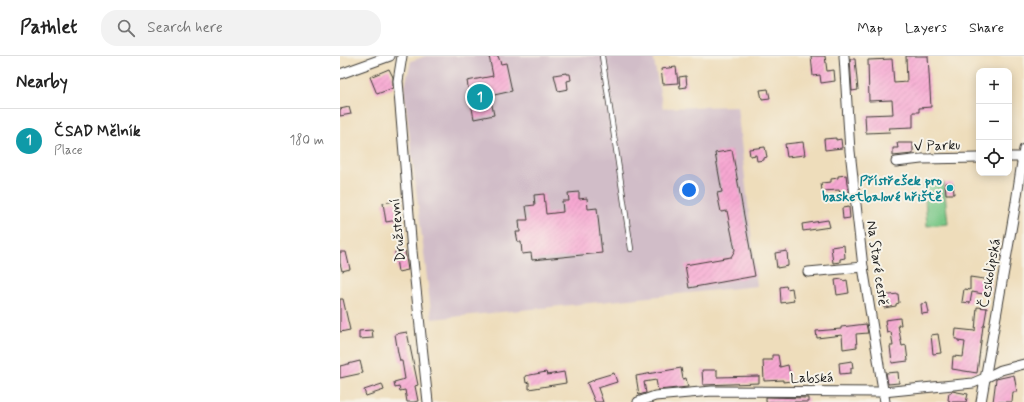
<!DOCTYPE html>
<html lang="en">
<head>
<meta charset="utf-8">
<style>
	:root { --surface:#fff; --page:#f2f2f2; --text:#222; --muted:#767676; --line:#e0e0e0; --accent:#0f766e }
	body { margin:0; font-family:Mynerve,sans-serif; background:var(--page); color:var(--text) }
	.controls { position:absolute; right:12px; top:12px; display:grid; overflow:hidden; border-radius:8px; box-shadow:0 2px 10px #0003 }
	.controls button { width:36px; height:36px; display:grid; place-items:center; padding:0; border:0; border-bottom:1px solid var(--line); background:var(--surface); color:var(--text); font:20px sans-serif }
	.you { position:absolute; left:349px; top:134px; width:14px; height:14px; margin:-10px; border:3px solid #fff; border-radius:50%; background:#1a73e8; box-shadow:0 0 0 6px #1a73e833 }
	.badge { display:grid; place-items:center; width:26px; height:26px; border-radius:50%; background:var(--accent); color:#fff; font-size:13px; font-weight:700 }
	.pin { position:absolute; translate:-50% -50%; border:2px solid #fff; box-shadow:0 1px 4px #0006 }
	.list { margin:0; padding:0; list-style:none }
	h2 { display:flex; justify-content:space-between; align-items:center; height:52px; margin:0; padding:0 16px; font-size:17px }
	h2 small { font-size:13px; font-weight:400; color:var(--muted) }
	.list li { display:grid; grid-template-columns:26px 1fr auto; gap:12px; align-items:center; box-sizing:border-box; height:64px; padding:0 16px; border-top:1px solid var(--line) }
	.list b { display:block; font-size:15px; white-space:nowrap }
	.list p { margin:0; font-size:13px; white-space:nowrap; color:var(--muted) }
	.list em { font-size:13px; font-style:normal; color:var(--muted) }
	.icon { flex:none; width:22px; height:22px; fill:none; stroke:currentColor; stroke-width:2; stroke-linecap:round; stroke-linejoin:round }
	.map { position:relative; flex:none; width:684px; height:346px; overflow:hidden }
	header { display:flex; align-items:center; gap:24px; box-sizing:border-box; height:56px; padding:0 20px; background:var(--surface); border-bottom:1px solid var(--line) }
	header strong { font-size:19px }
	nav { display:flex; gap:22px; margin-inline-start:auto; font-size:14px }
	.search { width:280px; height:36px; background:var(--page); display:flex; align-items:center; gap:10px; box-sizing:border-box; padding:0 14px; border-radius:16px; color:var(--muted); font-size:15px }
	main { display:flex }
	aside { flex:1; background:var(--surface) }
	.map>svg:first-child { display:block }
	.industrial { fill:#d1bdc8 }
	.green { fill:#79c787; stroke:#4a7252 }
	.building { fill:url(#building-hatch) }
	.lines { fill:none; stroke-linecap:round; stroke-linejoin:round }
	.lane-casing { stroke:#3c3934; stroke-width:6 }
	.street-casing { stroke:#3c3934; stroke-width:11 }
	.lane { stroke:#fff; stroke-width:4.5 }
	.street { stroke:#fff; stroke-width:9 }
	.culture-dot { fill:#0f9aa8; stroke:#f7f3e8; stroke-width:1.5 }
	.labels { text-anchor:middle; stroke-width:4; stroke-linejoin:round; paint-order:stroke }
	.street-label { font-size:14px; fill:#1c1c1c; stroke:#f7f3e8 }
	.culture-label { font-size:14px; font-weight:bold; fill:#0d838f; stroke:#f7f3e8; text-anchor:end }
</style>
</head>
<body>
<header>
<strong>Pathlet</strong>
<div class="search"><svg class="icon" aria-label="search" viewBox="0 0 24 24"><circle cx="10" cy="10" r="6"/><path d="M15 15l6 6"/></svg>Search here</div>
<nav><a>Map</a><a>Layers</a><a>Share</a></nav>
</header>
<main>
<aside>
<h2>Nearby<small></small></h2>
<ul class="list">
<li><span class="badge" style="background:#0f9aa8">1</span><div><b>ČSAD Mělník</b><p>Place</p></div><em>180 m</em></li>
</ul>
</aside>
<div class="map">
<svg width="684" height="346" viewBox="0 0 684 346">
	<defs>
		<pattern id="building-hatch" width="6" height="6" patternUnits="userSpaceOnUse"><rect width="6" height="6" fill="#f7a7d2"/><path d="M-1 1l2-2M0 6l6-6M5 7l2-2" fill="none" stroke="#d38fb4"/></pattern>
	</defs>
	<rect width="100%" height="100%" fill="#f7f3e8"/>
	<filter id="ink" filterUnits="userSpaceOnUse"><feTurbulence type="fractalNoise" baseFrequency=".025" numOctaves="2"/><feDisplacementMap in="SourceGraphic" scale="8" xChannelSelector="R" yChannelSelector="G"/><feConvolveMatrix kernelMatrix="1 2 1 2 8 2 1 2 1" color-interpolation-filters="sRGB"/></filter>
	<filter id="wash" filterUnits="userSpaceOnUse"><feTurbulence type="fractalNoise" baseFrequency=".012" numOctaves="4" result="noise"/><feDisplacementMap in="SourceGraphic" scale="16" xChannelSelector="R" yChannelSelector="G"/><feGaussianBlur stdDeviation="0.9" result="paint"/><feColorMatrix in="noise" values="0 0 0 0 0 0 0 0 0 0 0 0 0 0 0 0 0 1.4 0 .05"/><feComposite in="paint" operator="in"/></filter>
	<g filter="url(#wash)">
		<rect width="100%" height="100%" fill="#edb"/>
		<polygon class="industrial" points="86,0 313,0 323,52 397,50 417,230 92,263 64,34 71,5"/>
		<polygon class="green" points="604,127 608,168 587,170 584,128"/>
		<g id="blocks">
			<g class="building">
				<polygon points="149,0 158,0 161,8 166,7 172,35 150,40 154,59 134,63 127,25 153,20"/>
				<polygon points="471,0 485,0 487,15 494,14 495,25 481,27 480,19 473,20"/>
				<polygon points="566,0 588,0 591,51 579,52 579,56 573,56 573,71 549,72 550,76 526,77 525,59 553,58 552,44 529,45 528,4 552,3 554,27 567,26"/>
				<polygon points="510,3 515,3 518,34 512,35"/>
				<polygon points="336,11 338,27 323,28 321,13"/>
				<polygon points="49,13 53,21 53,32 37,38 30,21"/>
				<polygon points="226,17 226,18 230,18 231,24 227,25 228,33 218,35 214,19"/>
				<polygon points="346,20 347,31 340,32 339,21"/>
				<polygon points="428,33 430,42 422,43 420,34"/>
				<polygon points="9,51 11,58 0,60 0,53"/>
				<polygon points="496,82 496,84 501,83 502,92 485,94 484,83"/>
				<polygon points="463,86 465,99 447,101 445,88"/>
				<polygon points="557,87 573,87 573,98 553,100 553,92 558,92"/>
				<polygon points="425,91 427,101 424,102 424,104 417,105 416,99 410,100 409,93"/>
				<polygon points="392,94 415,220 349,232 345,209 391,201 395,194 387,155 381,156 377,137 382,136 375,97"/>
				<polygon points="506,119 508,136 500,137 499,134 482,135 481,127 491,126 491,123 498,122 498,120"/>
				<polygon points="605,127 613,127 614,138 606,138"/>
				<polygon points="239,136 239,143 247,142 248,153 257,152 262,197 192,204 191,197 182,198 181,186 178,186 176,176 180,176 179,164 188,164 186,150 195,149 194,139 204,138 206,158 223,156 222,145 229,145 228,137"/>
				<polygon points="55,145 58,164 46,166 43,147"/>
				<polygon points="509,151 510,162 503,163 502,152"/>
				<polygon points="488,164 490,171 463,175 462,168"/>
				<polygon points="504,189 505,202 500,203 500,206 493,207 491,191"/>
				<polygon points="65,195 68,214 58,216 55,196"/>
				<polygon points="447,195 448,208 448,210 437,212 435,197"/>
				<polygon points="0,196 6,196 10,213 2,215 0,207"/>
				<polygon points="630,221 651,224 649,239 632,236 630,247 622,246 624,233 630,234"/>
				<polygon points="502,223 503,225 507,224 509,237 497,239 495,224"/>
				<polygon points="446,230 447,233 452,232 454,245 441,247 440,231"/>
				<polygon points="558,238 559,247 556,248 556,250 544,252 542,240"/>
				<polygon points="0,243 3,243 10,274 0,276"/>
				<polygon points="587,247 589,257 582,258 581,248"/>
				<polygon points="637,251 647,252 644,270 643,270 637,317 612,313 613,300 623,301 625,286 618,285 618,283 615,283 616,273 635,275"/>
				<polygon points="560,262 561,269 558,269 561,285 562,290 566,289 568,305 552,307 550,290 553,290 551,276 547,277 545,264"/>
				<polygon points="526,268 528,277 516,278 517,291 503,293 502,279 477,282 476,275 501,273 501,271"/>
				<polygon points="32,274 33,282 19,283 19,275"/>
				<polygon points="67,276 78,329 75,330 78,345 74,346 67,346 65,334 60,335 59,331 55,332 54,326 65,323 62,305 60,305 58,297 55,278"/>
				<polygon points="598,278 601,297 593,298 591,279"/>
				<polygon points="432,299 438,299 440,311 448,309 451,325 443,326 443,324 424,325 423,304 432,304"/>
				<polygon points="20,305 23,317 0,322 0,310"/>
				<polygon points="512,305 513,312 511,312 511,317 500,318 499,307"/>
				<polygon points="341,312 343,323 346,322 348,331 318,334 316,324 304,326 306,337 299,339 296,320"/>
				<polygon points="362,314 377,314 377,321 419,320 419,327 363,329"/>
				<polygon points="206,316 207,319 224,316 226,327 189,333 189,326 186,327 185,320"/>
				<polygon points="558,316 559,327 548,328 546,317"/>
				<polygon points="274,317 277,326 258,332 263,346 255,346 247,327 254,324 254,323"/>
				<polygon points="674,319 677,336 673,336 672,346 653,346 656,323"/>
				<polygon points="42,328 44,334 26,340 24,334"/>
				<polygon points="612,335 628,338 626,346 609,346 610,345 608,344 609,337 611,337"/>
				<polygon points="426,341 468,342 468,346 426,346"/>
			</g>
		</g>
	</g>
	<g filter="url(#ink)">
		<use href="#blocks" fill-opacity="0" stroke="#3c3934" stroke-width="1"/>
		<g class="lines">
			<g class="lane-casing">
				<polyline id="lane" points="262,0 291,193"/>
			</g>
			<g class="street-casing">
				<g id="street">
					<polyline points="62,0 58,25 72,195 88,346"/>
					<polyline points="504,0 510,95 523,211 545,346"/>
					<polyline points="0,18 50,0"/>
					<polyline points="669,101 683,101"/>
					<polyline points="556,106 581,103 639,102"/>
					<polyline points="468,216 523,211"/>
					<polyline points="298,346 315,340 372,335 543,336 633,327 645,322 661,314 684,308"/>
					<polyline points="641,346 676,146 684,93"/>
				</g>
			</g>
			<use href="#lane" class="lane"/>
			<use href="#street" class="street"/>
		</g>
	</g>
	<circle class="culture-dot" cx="610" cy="132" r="4"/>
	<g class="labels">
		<g class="street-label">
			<text transform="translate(597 89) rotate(-2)" y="5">V Parku</text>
			<text transform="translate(57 174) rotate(-95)" y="5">Družstevní</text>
			<text transform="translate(538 207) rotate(82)" y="5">Na Staré cestě</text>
			<text transform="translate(649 217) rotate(-80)" y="5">Českolipská</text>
			<text x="472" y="326">Labská</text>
		</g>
		<g class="culture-label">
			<text x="602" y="129">Přístřešek pro<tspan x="602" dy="16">basketbalové hřiště</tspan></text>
		</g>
	</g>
</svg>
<div class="controls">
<button>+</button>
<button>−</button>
<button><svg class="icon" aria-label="locate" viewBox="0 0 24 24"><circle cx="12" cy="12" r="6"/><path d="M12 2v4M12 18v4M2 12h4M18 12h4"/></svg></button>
</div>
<div class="you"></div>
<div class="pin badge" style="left:140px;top:41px;background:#0f9aa8">1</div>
</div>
</main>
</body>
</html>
